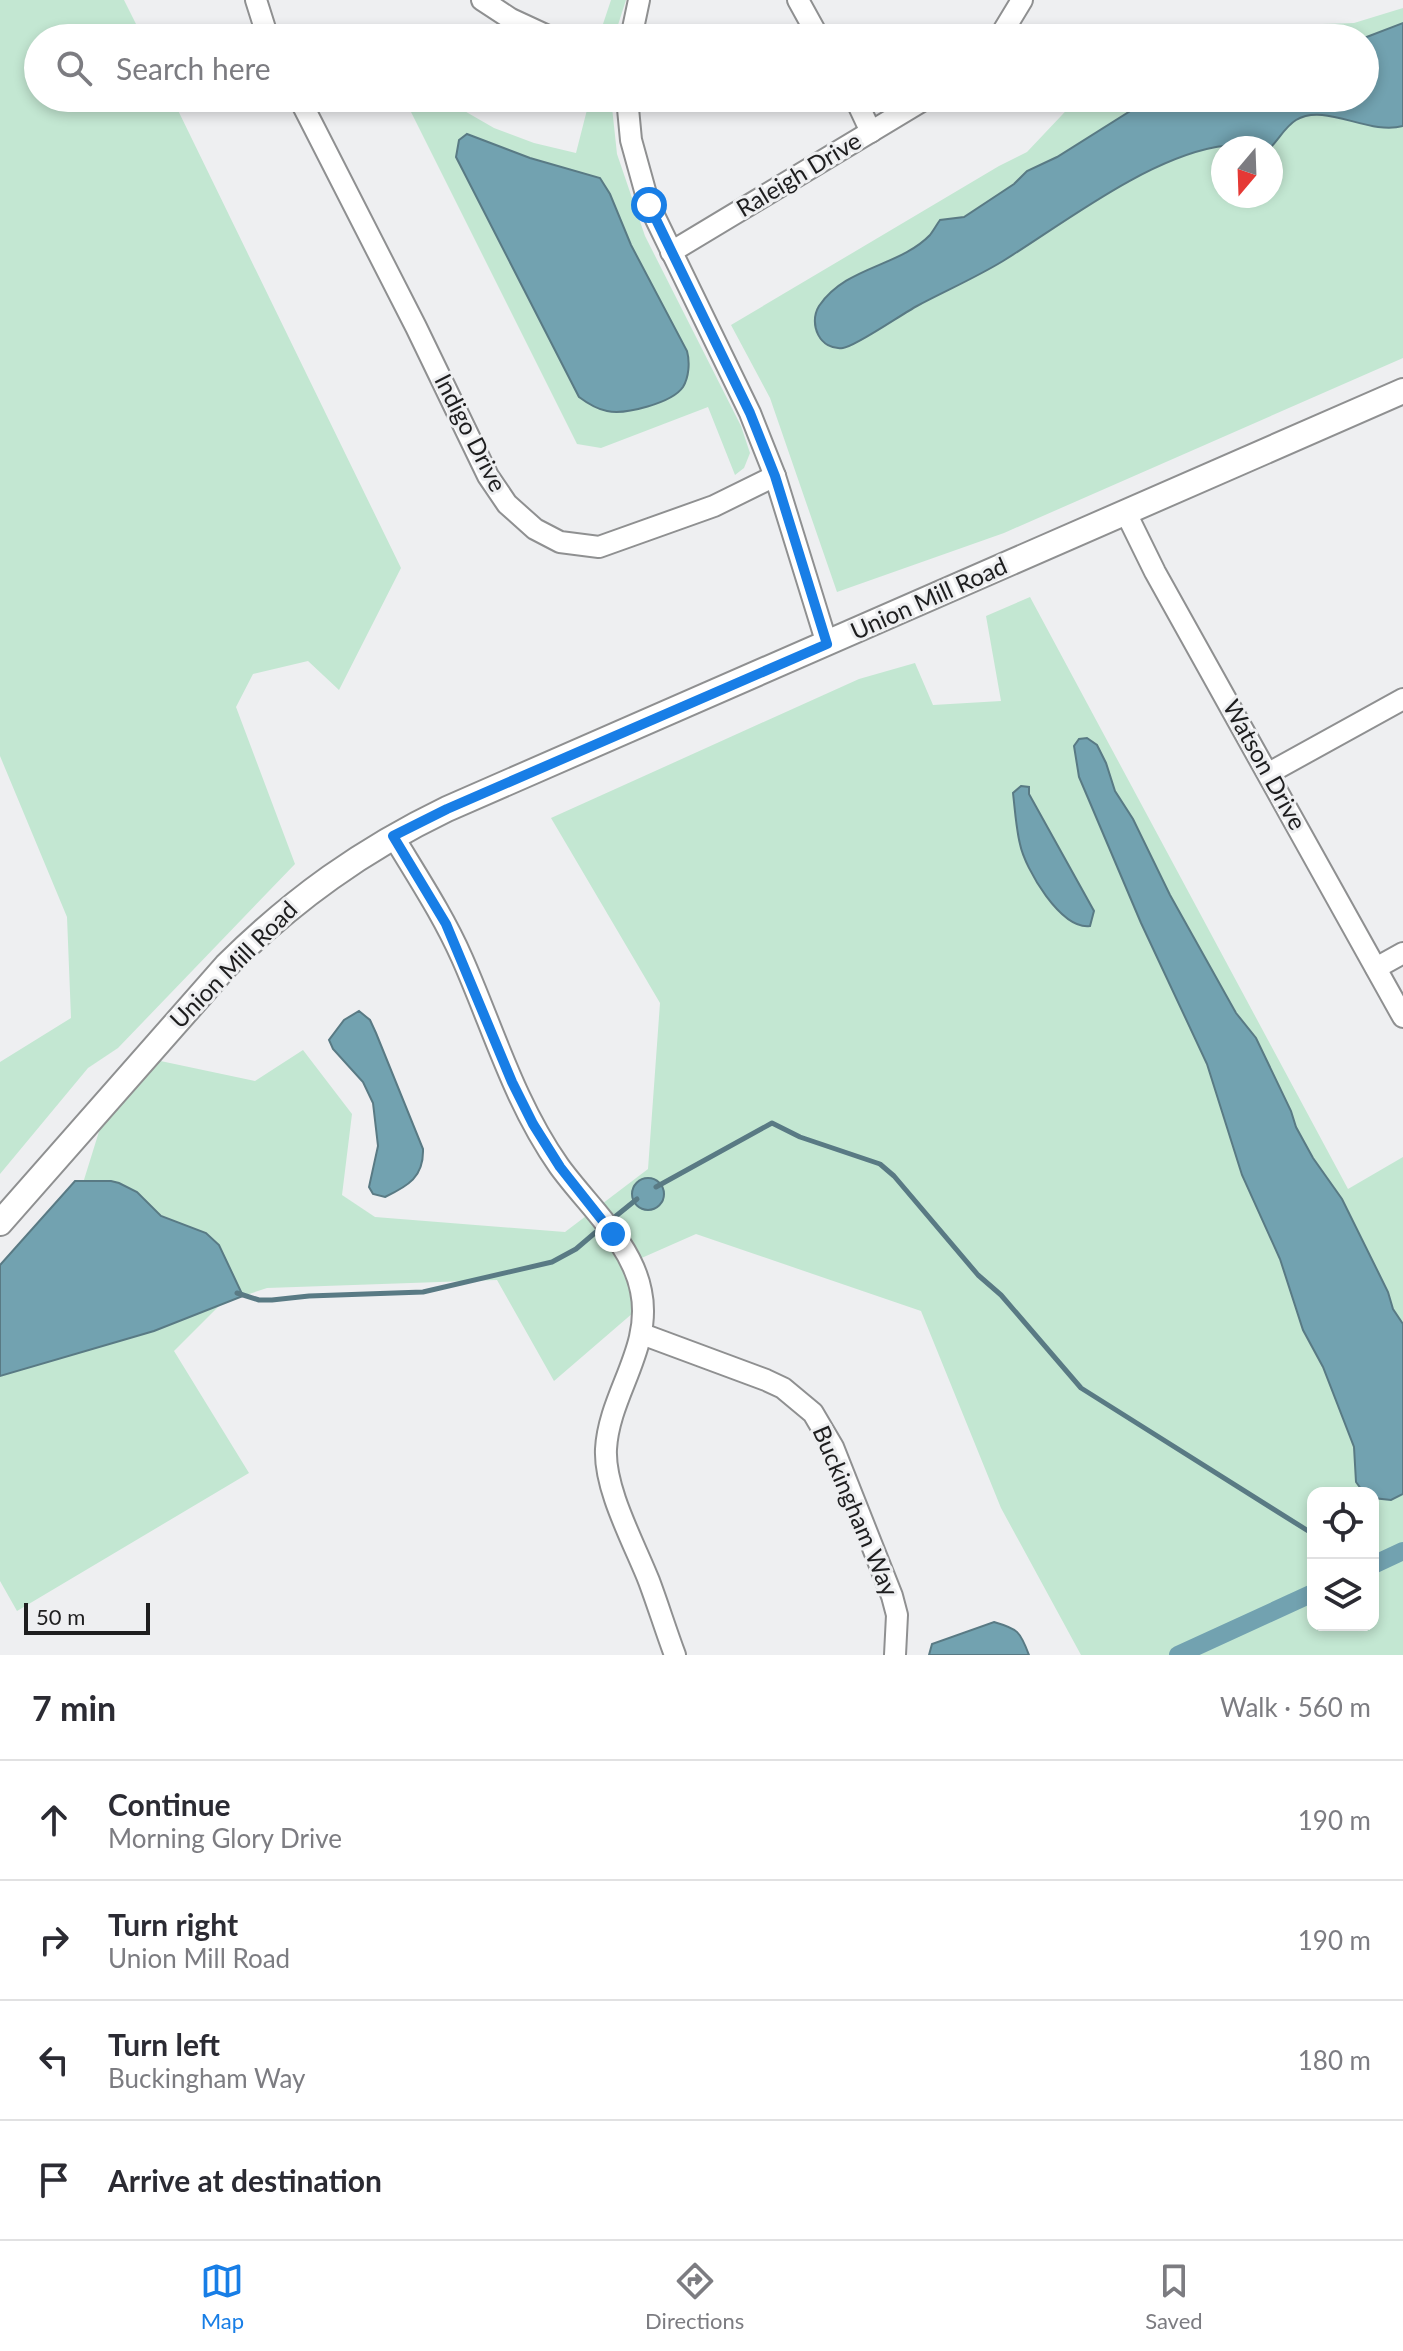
<!DOCTYPE html>
<html lang="en">
<head>
<meta charset="utf-8">
<style>
	:root { --surface:#fff; --page:#f2f2f3; --text:#2b2b33; --muted:#7c7c81; --line:#e1e1e2; --accent:#187ee6 }
	body { margin:0; font-family:Lato,sans-serif; background:var(--page); color:var(--text) }
	.controls { position:absolute; right:24px; bottom:24px; display:grid; overflow:hidden; border-radius:16px; box-shadow:0 4px 12px #0003 }
	.controls button { width:72px; height:72px; display:grid; place-items:center; padding:0; border:0; border-bottom:2px solid var(--line); background:var(--surface); color:var(--text); font:40px sans-serif }
	.compass { position:absolute; left:1211px; top:136px; width:72px; height:72px; border-radius:50%; background:var(--surface); box-shadow:0 4px 12px #0003; rotate:199deg }
	.scale { position:absolute; left:24px; bottom:20px; width:126px; box-sizing:border-box; padding-left:8px; border:4px solid #1e1e1f; border-top:0; font-size:22px; line-height:28px; white-space:nowrap; color:#1e1e1f; -webkit-text-stroke:6px #eeeff1; paint-order:stroke }
	.stop { position:absolute; width:24px; height:24px; margin:-18px; border:6px solid #187ee6; border-radius:50%; background:#fff }
	.stop.end { background:#187ee6; border-color:#fff; box-shadow:0 2px 8px #0008 }
	.list { margin:0; padding:0; list-style:none }
	h2 { display:flex; justify-content:space-between; align-items:center; height:104px; margin:0; padding:0 32px; font-size:34px }
	h2 small { font-size:26px; font-weight:400; color:var(--muted) }
	.list li { display:grid; grid-template-columns:52px 1fr auto; gap:24px; align-items:center; box-sizing:border-box; height:120px; padding:0 32px; border-top:2px solid var(--line) }
	.list b { display:block; font-size:30px; white-space:nowrap }
	.list p { margin:0; font-size:26px; white-space:nowrap; color:var(--muted) }
	.list em { font-size:26px; font-style:normal; color:var(--muted) }
	.icon { flex:none; width:44px; height:44px; fill:none; stroke:currentColor; stroke-width:2; stroke-linecap:round; stroke-linejoin:round }
	.map { position:relative; flex:none; width:1403px; height:1655px; overflow:hidden }
	.search { position:absolute; background:var(--surface); box-shadow:0 4px 12px #0003; left:24px; right:24px; top:24px; height:88px; display:flex; align-items:center; gap:20px; box-sizing:border-box; padding:0 28px; border-radius:44px; color:var(--muted); font-size:30px }
	.sheet { height:584px; background:var(--surface) }
	nav { display:flex; justify-content:space-around; align-items:center; box-sizing:border-box; height:112px; border-top:2px solid var(--line); background:var(--surface); font-size:22px; color:var(--muted) }
	nav a { display:grid; justify-items:center; gap:4px }
	nav .on { color:var(--accent) }
	.map>svg:first-child { display:block }
	.green { fill:#c3e7d2; fill-rule:evenodd }
	.water { fill:#72a2b0; stroke:#597a84; stroke-width:2 }
	.lines { fill:none; stroke-linecap:round; stroke-linejoin:round }
	.stream { stroke:#597a84; stroke-width:5 }
	.canal { stroke:#72a2b0; stroke-width:18 }
	.minor-casing { stroke:#8f9091; stroke-width:24 }
	.tertiary-casing { stroke:#8f9091; stroke-width:28 }
	.minor { stroke:#fff; stroke-width:20 }
	.tertiary { stroke:#fff; stroke-width:24 }
	.route { stroke:#187ee6; stroke-width:10 }
	.labels { text-anchor:middle; stroke-width:6; stroke-linejoin:round; paint-order:stroke }
	.street-label { font-size:24px; fill:#1e1e1f; stroke:#eeeff1 }
</style>
</head>
<body>
<div class="map">
<svg width="1403" height="1655" viewBox="0 0 1403 1655">
	<rect width="100%" height="100%" fill="#eeeff1"/>
	<g class="green">
		<polygon points="0,0 124,0 143,38 38,38 38,98 172,98 401,568 339,690 308,661 253,674 236,707 295,864 118,1048 88,1068 0,1174 0,1062 71,1018 67,917 0,756"/>
		<polygon points="611,0 626,0 617,28 607,34 600,33"/>
		<path d="M1403,8V358L1004,533L837,592L770,398L731,325L999,166L1027,152L1078,98H1365V38H1223L1291,25L1354,23ZM1223,148H1271V196H1223Z"/>
		<polygon points="404,98 442,98 494,128 534,143 576,153 590,98 611,98 617,154 645,236 741,426 750,453 744,468 735,475 708,407 601,448 577,444"/>
		<path d="M1030,597L1348,1189L1403,1157V1655H1081L1001,1508L921,1311L696,1234L637,1260L648,1300L554,1381L497,1280L267,1288L222,1303L174,1351L249,1473L17,1611L0,1581V1305L74,1212L106,1109L151,1059L255,1081L303,1050L352,1114L342,1195L375,1217L565,1232L648,1169L660,1003L551,818L859,679L915,663L933,705L1001,701L986,616ZM1313,1493H1373V1625H1313Z"/>
	</g>
	<g class="water">
		<path d="M1403,23V126C1369,136 1325,102 1296,120C1285,127 1279,139 1270,148C1253,148 1233,144 1216,147C1145,160 1064,223 1003,261C975,278 945,291 917,306C902,314 855,347 843,348C820,351 808,324 819,306C846,266 899,267 930,235C934,230 937,224 940,220L964,217L1014,184L1027,171L1057,157L1151,98H1365L1364,38Z"/>
		<path d="M467,134L530,158L600,178L610,194L631,245L687,351C690,362 689,377 683,387C672,403 625,415 607,411C596,409 587,403 579,397L456,157L459,140Z"/>
		<polygon points="1087,738 1097,745 1106,763 1115,791 1133,819 1170,895 1236,1013 1256,1038 1291,1111 1296,1127 1313,1158 1342,1199 1388,1292 1393,1309 1403,1324 1403,1494 1391,1500 1373,1498 1373,1493 1364,1493 1356,1482 1354,1447 1323,1367 1303,1330 1280,1259 1242,1175 1207,1064 1141,923 1088,798 1079,777 1074,746 1079,739"/>
		<path d="M1021,786L1029,787V794L1094,911L1090,926C1061,930 1025,869 1020,844C1016,828 1015,810 1013,793Z"/>
		<path d="M359,1011L370,1020L376,1033L423,1149C424,1177 408,1186 385,1197L373,1194L369,1187L378,1146L373,1103L363,1082L333,1049L329,1040L344,1020Z"/>
		<circle cx="648" cy="1194" r="16"/>
		<polygon points="75,1181 111,1181 119,1183 137,1192 161,1216 206,1233 219,1245 243,1296 154,1331 0,1376 0,1265"/>
		<path d="M994,1622C1018,1629 1020,1631 1029,1655H929L932,1644Z"/>
	</g>
	<g class="lines">
		<g class="stream">
			<polyline points="656,1187 772,1123 800,1137 880,1164 894,1176 978,1275 1001,1295 1081,1388 1313,1534"/>
			<polyline points="611,1220 637,1199"/>
			<polyline points="237,1293 259,1300 272,1300 309,1296 423,1292 552,1262 576,1249 603,1226"/>
		</g>
		<g class="canal">
			<polyline points="1373,1565 1403,1551"/>
			<polyline points="1178,1655 1313,1593"/>
		</g>
		<g class="minor-casing">
			<g id="minor">
				<polyline points="256,0 268,38"/>
				<polyline points="482,0 511,19 552,38"/>
				<polyline points="798,0 819,38"/>
				<polyline points="631,38 639,0"/>
				<polyline points="999,38 1022,0"/>
				<polyline points="299,98 416,327 488,476 507,504 535,529 560,542 599,547 714,506 775,476"/>
				<polyline points="627,98 631,140 649,205 750,413 775,476 827,644"/>
				<polyline points="855,98 871,132"/>
				<polyline points="671,252 927,98"/>
				<polyline points="1126,513 1155,572 1403,1017"/>
				<polyline points="1269,773 1403,699"/>
				<path d="M393,836C417,876 443,915 462,958C493,1028 514,1102 559,1166C587,1205 632,1243 641,1291C653,1348 609,1394 606,1449C604,1489 634,1543 649,1581C658,1605 666,1631 675,1655"/>
				<polyline points="1376,968 1403,953"/>
				<polyline points="642,1334 766,1380 783,1388 813,1413 833,1447 892,1596 897,1615 895,1655"/>
			</g>
		</g>
		<g class="tertiary-casing">
			<path id="tertiary" d="M0,1223L227,965C294,899 362,850 447,809L1403,391"/>
		</g>
		<use href="#minor" class="minor"/>
		<use href="#tertiary" class="tertiary"/>
	</g>
	<g class="lines">
		<polyline class="route" points="613,1234 560,1167 533,1124 512,1082 446,924 393,836 447,809 827,644 775,476 750,413 649,205"/>
	</g>
	<g class="labels">
		<g class="street-label">
			<text transform="translate(799 175) rotate(-31)" y="8">Raleigh Drive</text>
			<text transform="translate(470 433) rotate(63)" y="8">Indigo Drive</text>
			<text transform="translate(929 599) rotate(-24)" y="8">Union Mill Road</text>
			<text transform="translate(1264 765) rotate(61)" y="8">Watson Drive</text>
			<text transform="translate(234 965) rotate(-45)" y="8">Union Mill Road</text>
			<text transform="translate(855 1511) rotate(67)" y="8">Buckingham Way</text>
		</g>
	</g>
</svg>
<div class="controls">
<button><svg class="icon" aria-label="locate" viewBox="0 0 24 24"><circle cx="12" cy="12" r="6"/><path d="M12 2v4M12 18v4M2 12h4M18 12h4"/></svg></button>
<button><svg class="icon" aria-label="layers" viewBox="0 0 24 24"><path d="M12 4l9 5-9 5-9-5zM3 14l9 5 9-5"/></svg></button>
</div>
<svg class="compass" viewBox="-18 -18 36 36"><path d="M0-13l5 13h-10z" fill="#e53935"/><path d="M0 13l5-13h-10z" fill="#7c7c81"/></svg>
<div class="scale">50 m</div>
<div class="stop" style="left:649px;top:205px"></div>
<div class="stop end" style="left:613px;top:1234px"></div>
<div class="search"><svg class="icon" aria-label="search" viewBox="0 0 24 24"><circle cx="10" cy="10" r="6"/><path d="M15 15l6 6"/></svg>Search here</div>
</div>
<section class="sheet">
<h2>7 min<small>Walk · 560 m</small></h2>
<ul class="list">
<li><svg class="icon" aria-label="ahead" viewBox="0 0 24 24"><path d="M12 20V5M6 11l6-6 6 6"/></svg><div><b>Continue</b><p>Morning Glory Drive</p></div><em>190 m</em></li>
<li><svg class="icon" aria-label="right" viewBox="0 0 24 24"><path d="M7 20v-9h11M14 6l5 5-5 5"/></svg><div><b>Turn right</b><p>Union Mill Road</p></div><em>190 m</em></li>
<li><svg class="icon" aria-label="left" viewBox="0 0 24 24"><path d="M17 20v-9H6M10 6l-5 5 5 5"/></svg><div><b>Turn left</b><p>Buckingham Way</p></div><em>180 m</em></li>
<li><svg class="icon" aria-label="arrive" viewBox="0 0 24 24"><path d="M6 21V4h12l-3 4 3 4H6"/></svg><div><b>Arrive at destination</b></div></li>
</ul>
</section>
<nav>
<a class="on"><svg class="icon" aria-label="map" viewBox="0 0 24 24"><path d="M3 6l6-2 6 2 6-2v14l-6 2-6-2-6 2zM9 4v14M15 6v14"/></svg>Map</a>
<a><svg class="icon" aria-label="directions" viewBox="0 0 24 24"><path d="M12 3l9 9-9 9-9-9zM9 14v-3h6M13 9l2 2-2 2"/></svg>Directions</a>
<a><svg class="icon" aria-label="saved" viewBox="0 0 24 24"><path d="M7 4h10v16l-5-4-5 4z"/></svg>Saved</a>
</nav>
</body>
</html>
